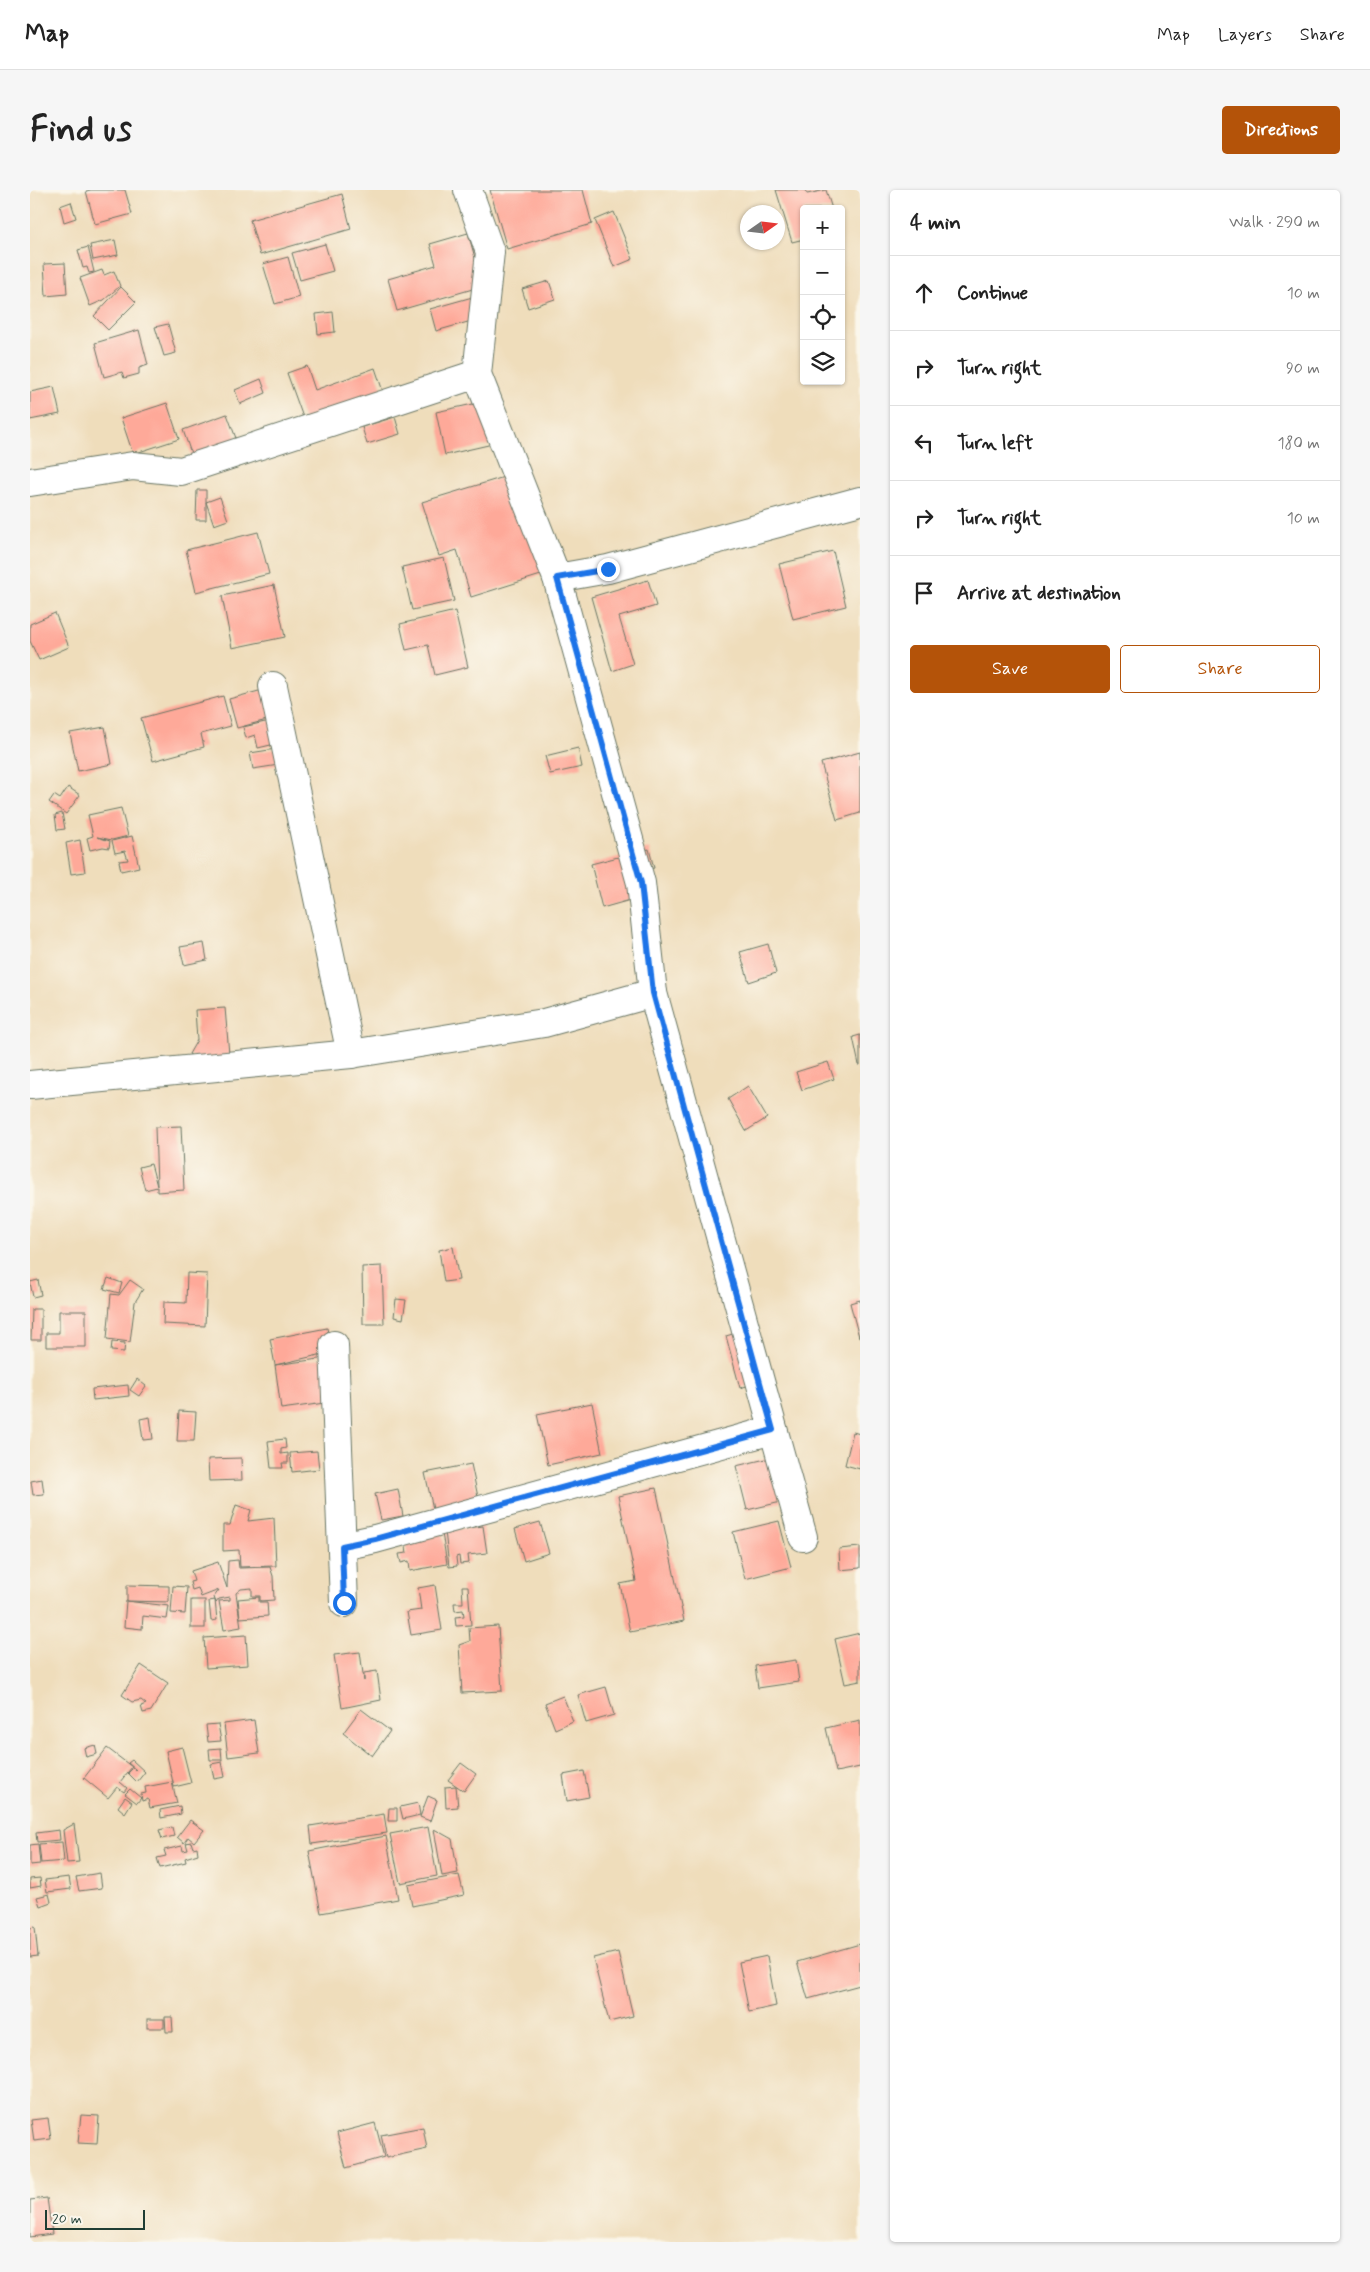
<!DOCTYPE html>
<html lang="en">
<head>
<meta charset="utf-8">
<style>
	:root { --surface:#fff; --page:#f6f6f6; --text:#222; --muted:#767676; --line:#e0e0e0; --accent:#b45309 }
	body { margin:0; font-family:Mynerve,sans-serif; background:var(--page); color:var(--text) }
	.controls { position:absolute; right:15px; top:15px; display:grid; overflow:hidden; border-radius:5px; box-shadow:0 1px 4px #0004 }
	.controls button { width:45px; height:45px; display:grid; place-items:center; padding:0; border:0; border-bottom:1px solid var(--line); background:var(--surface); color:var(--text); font:25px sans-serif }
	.compass { position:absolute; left:710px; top:15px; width:45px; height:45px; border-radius:50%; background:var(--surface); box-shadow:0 1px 4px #0004; rotate:76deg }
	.scale { position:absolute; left:15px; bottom:12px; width:100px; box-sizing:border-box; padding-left:5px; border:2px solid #1f3d34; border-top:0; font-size:14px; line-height:18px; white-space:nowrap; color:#1f3d34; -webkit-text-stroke:4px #fbf7ec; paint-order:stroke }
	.stop { position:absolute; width:15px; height:15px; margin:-11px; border:4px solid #1a73e8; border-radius:50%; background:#fff }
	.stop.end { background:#1a73e8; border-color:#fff; box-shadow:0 1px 5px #0008 }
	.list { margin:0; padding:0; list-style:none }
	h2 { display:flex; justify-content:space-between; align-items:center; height:65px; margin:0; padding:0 20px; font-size:21px }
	h2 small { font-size:16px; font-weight:400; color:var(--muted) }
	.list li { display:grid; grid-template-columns:32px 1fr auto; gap:15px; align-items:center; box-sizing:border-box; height:75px; padding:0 20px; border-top:1px solid var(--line) }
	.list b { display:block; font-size:19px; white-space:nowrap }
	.list em { font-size:16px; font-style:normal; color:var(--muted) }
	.actions { display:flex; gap:10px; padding:15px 20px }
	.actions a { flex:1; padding:11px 0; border:1px solid var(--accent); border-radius:5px; text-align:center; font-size:18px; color:var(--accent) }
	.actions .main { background:var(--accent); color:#fff }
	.icon { flex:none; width:28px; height:28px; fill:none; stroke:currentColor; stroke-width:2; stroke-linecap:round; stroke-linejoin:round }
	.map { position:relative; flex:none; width:830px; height:2052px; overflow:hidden; border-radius:5px }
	header { display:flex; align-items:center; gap:30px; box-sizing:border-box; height:70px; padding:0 25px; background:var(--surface); border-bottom:1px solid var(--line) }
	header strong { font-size:24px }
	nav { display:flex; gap:28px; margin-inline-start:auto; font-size:18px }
	.intro { display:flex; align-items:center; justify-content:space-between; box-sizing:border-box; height:120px; padding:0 30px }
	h1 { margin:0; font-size:35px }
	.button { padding:12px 22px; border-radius:5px; background:var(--accent); color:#fff; font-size:18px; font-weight:700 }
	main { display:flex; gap:30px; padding:0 30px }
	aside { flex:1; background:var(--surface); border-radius:5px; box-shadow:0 1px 4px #0004 }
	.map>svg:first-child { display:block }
	.building { fill:#fea999 }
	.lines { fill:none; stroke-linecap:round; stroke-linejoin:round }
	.street-casing { stroke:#687563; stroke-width:30 }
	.street { stroke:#fff; stroke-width:28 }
	.route { stroke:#1a73e8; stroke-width:6 }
</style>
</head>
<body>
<header>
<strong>Map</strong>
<nav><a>Map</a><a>Layers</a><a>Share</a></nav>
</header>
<div class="intro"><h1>Find us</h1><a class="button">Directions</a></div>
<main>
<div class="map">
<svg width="830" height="2052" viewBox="0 0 830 2052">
	<rect width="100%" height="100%" fill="#fbf7ec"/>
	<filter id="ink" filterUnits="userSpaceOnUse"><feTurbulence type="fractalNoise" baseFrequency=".02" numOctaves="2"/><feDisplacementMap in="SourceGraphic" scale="10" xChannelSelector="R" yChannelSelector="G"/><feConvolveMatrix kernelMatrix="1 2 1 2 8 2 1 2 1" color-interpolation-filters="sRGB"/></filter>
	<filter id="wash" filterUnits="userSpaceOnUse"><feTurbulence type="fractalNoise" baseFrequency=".0096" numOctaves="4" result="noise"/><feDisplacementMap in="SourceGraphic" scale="20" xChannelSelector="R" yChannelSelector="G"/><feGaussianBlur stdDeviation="1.12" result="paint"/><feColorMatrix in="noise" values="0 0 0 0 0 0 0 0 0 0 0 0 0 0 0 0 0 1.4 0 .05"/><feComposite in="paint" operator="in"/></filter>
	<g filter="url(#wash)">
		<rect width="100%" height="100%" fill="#efddbb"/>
		<g id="blocks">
			<g class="building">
				<polygon points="61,0 95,0 102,24 65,34 56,1"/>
				<polygon points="460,0 553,0 562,34 477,59"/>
				<polygon points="746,0 775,0 777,4 796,0 802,19 774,19 774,49 762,52"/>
				<polygon points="312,4 321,39 230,65 220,30"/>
				<polygon points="41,12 46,28 34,32 30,16"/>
				<polygon points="584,22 603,69 584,77 565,30"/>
				<polygon points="438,43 453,96 367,121 358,89 406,75 400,54"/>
				<polygon points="85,50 88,65 63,70 60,55"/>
				<polygon points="295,54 303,81 270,90 262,63"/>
				<polygon points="58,57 64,82 59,83 57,77 53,78 48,60"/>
				<polygon points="258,67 269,107 245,114 233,74"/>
				<polygon points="35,73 37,104 16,106 14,74"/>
				<polygon points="72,80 74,85 84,81 90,96 74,110 60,116 50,88"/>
				<polygon points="519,91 525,109 498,118 492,99"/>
				<polygon points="91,97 106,112 78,140 64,126"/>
				<polygon points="446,106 452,128 406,141 400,119"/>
				<polygon points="303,122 305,142 288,144 286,124"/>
				<polygon points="138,134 146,163 134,166 125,137"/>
				<polygon points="109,140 118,175 109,178 109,184 94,188 92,182 74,187 65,153"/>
				<polygon points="277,176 285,200 345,178 358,216 279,244 257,183"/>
				<polygon points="231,189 236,203 210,214 205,200"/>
				<polygon points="24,197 30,224 0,230 0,202"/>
				<polygon points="457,211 467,253 415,265 406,222"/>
				<polygon points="137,213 149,249 103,264 91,228"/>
				<polygon points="197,224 210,259 165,275 153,240"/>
				<polygon points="365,227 370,244 337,254 332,237"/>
				<polygon points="484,284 514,384 441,407 427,360 409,366 392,312"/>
				<polygon points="167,300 176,300 176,330 166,330"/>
				<polygon points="190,307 198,330 184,335 176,312"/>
				<polygon points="228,342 239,384 166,402 156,360"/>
				<polygon points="803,361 816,416 763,429 749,374"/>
				<polygon points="414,368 424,411 382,420 372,377"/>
				<polygon points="618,390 626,416 589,427 603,474 582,481 561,407"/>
				<polygon points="244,395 255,447 202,458 192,406"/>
				<polygon points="425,421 438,477 405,485 398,455 376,460 370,434"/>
				<polygon points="25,423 39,457 9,470 0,451 0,434"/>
				<polygon points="240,498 248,527 207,538 199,509"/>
				<polygon points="193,506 201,536 171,544 174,557 123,571 111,528"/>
				<polygon points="244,530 249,553 228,558 225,545 216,548 213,537"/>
				<polygon points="75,537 82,574 48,581 40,543"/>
				<polygon points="252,558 255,574 223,579 220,563"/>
				<polygon points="548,558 552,577 520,584 515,566"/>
				<polygon points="830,562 830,623 807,630 791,573"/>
				<polygon points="38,597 50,605 36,624 19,612 24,605 30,609"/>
				<polygon points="91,618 98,646 82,650 67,647 80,651 79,658 73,657 60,660 57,648 63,646 58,625"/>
				<polygon points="32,623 35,639 27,640 25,625"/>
				<polygon points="102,646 109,677 91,681 89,671 98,670 95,661 85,663 82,651"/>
				<polygon points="50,650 55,682 41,684 36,653"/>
				<polygon points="619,659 624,678 612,681 618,705 572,718 561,674"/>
				<polygon points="174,753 177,770 154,775 150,757"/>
				<polygon points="738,754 746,783 719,792 710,762"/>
				<polygon points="195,818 199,864 177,875 159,864 167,850 165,820"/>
				<polygon points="830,845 830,875 829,875 823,847"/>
				<polygon points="798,872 804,889 772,900 766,882"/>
				<polygon points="718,896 737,928 716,941 698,909"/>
				<polygon points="151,936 154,1000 127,1002 127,997 115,1000 109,977 121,974 127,996 125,937"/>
				<polygon points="423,1057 429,1090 414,1092 409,1060"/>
				<polygon points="352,1076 354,1134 333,1134 332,1077"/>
				<polygon points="157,1083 177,1084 175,1136 133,1134 134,1112 156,1113"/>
				<polygon points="78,1088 92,1093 89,1103 74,1099"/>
				<polygon points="8,1090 11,1105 3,1107 0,1092"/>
				<polygon points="100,1090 113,1099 105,1112 100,1152 77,1149 81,1104 89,1105"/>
				<polygon points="366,1109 376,1110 373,1129 364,1127"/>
				<polygon points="830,1110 830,1147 829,1147 820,1113"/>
				<polygon points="2,1119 11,1119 11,1150 1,1150"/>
				<polygon points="29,1121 56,1121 56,1157 16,1157 16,1143 29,1143"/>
				<polygon points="297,1138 302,1162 245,1175 240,1149"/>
				<polygon points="719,1139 733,1191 710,1198 696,1146"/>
				<polygon points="82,1152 95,1153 94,1162 81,1161"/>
				<polygon points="296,1168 302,1212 251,1219 245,1175"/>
				<polygon points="107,1189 116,1196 109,1206 100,1200"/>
				<polygon points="98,1195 99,1206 63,1210 62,1199"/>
				<polygon points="562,1213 572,1263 518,1275 507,1224"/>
				<polygon points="149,1221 166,1222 164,1251 147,1251"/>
				<polygon points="120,1227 123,1249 113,1250 110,1229"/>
				<polygon points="823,1242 830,1244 830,1279 815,1275"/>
				<polygon points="255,1249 256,1258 251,1259 251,1264 258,1263 258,1273 252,1273 253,1278 241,1278 238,1251"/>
				<polygon points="287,1261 289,1279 262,1282 260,1263"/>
				<polygon points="211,1268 212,1290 179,1291 178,1269"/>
				<polygon points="740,1268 751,1312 717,1320 706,1276"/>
				<polygon points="441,1274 448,1307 433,1310 435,1318 419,1315 403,1319 395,1283"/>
				<polygon points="12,1289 14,1304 3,1305 1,1291"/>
				<polygon points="626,1298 654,1431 600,1442 590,1394 606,1391 588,1306"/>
				<polygon points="368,1299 373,1326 351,1330 345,1304"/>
				<polygon points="206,1315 221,1320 218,1331 244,1328 246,1376 210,1377 209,1360 193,1361 193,1335 200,1335"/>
				<polygon points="749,1331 761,1377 715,1389 703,1342"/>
				<polygon points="510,1332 519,1363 494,1371 485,1339"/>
				<polygon points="453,1336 457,1363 438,1365 439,1373 430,1374 429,1366 426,1367 427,1376 419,1377 415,1341"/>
				<polygon points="412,1343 417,1374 380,1381 379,1371 371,1373 369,1364 377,1363 375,1350"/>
				<polygon points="830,1357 830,1378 810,1380 809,1359"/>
				<polygon points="208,1370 209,1378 240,1377 243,1386 244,1410 230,1411 230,1406 222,1406 222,1398 211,1399 206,1403 211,1437 194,1440 189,1411 200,1410 200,1407 189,1409 186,1413 184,1407 189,1400 171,1407 168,1398 162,1400 160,1392 164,1391 161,1381 188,1372 197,1398 198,1371"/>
				<polygon points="97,1395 139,1396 139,1412 97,1411"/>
				<polygon points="405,1395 412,1440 381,1445 377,1422 391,1420 388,1398"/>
				<polygon points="143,1396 157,1397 155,1424 141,1423"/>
				<polygon points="432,1396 438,1396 441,1435 426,1436 425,1427 434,1426 433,1420 425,1421 424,1413 433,1413"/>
				<polygon points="229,1407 229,1412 237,1412 238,1426 210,1428 208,1409"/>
				<rect x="161" y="1410" width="14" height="28"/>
				<polygon points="185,1410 187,1430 181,1431 179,1411"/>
				<polygon points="96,1411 139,1416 137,1429 113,1426 112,1439 94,1437"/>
				<polygon points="468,1436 472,1501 432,1503 429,1455 440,1451 439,1438"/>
				<polygon points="830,1443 830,1491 815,1494 805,1449"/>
				<polygon points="216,1445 218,1475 176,1478 174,1448"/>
				<polygon points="330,1462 334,1491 334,1483 347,1481 351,1510 312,1518 304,1465"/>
				<polygon points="766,1470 769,1492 728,1498 725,1476"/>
				<polygon points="111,1475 138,1493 121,1521 113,1523 111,1516 116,1514 111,1510 102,1512 92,1505"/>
				<polygon points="576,1497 584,1525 556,1533 548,1505"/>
				<polygon points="533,1506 543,1531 525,1539 515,1513"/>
				<polygon points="331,1519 360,1541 342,1566 313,1543"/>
				<polygon points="224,1530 229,1563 198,1567 194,1534"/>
				<polygon points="830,1530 830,1577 806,1582 796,1538"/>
				<polygon points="188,1534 191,1551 178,1552 176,1535"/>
				<polygon points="65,1555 67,1564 56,1567 54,1558"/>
				<polygon points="152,1557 161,1593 144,1597 136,1561"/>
				<polygon points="77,1558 102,1577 90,1592 97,1598 94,1602 87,1597 78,1608 54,1588"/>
				<polygon points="191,1558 192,1570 180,1570 179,1559"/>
				<polygon points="102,1570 115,1582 107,1592 98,1583 103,1578 106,1580 98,1573"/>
				<polygon points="192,1572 195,1587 184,1589 181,1574"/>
				<polygon points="431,1573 446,1584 434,1601 418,1590"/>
				<polygon points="554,1581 559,1607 537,1611 533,1585"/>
				<polygon points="142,1592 147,1613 120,1618 118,1609 112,1611 111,1604 116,1603 115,1597"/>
				<polygon points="426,1596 428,1617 416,1618 415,1597"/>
				<polygon points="100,1599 111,1608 107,1613 95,1604"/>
				<polygon points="398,1606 407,1610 400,1631 390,1627"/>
				<polygon points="95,1607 102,1612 95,1623 88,1617"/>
				<polygon points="388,1613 390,1625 373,1629 370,1617"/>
				<polygon points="150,1616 151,1624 131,1628 130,1620"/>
				<polygon points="359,1618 367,1618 367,1631 358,1631"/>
				<polygon points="354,1624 357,1643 282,1654 280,1636"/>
				<polygon points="160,1630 174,1640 164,1652 158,1647 154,1653 147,1647"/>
				<polygon points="44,1634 49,1672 37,1673 33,1640"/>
				<polygon points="142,1637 144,1646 132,1649 129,1640"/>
				<polygon points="398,1637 407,1686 370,1693 360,1644"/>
				<polygon points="404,1639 422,1649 428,1683 412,1686"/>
				<polygon points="29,1640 30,1650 7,1652 6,1643"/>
				<polygon points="356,1646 368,1709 291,1723 279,1661"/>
				<polygon points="32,1652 34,1671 11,1673 9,1654"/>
				<polygon points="161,1652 163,1658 167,1657 168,1664 155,1668 156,1672 130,1678 127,1668 136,1666 134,1660 152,1656 153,1661 158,1660 156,1653"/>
				<polygon points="8,1654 10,1674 0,1675 0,1655"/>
				<polygon points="70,1683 72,1698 49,1701 46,1687"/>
				<polygon points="429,1685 434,1705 382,1716 378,1695"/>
				<polygon points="39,1687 41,1699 17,1702 15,1690"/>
				<polygon points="10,1688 11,1696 0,1698 0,1689"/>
				<polygon points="19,1704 21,1712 10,1716 7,1707"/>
				<polygon points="5,1737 8,1766 0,1767 0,1738"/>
				<polygon points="830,1754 830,1795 778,1809 767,1772"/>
				<polygon points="588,1762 603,1826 579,1832 563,1768"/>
				<polygon points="737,1766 746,1816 719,1822 709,1772"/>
				<polygon points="135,1827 142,1827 143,1842 136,1842"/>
				<rect x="117" y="1829" width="17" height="9"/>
				<polygon points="51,1925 69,1926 67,1954 48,1953"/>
				<polygon points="18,1928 21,1949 4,1951 1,1930"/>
				<polygon points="345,1933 354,1967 316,1978 307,1943"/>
				<polygon points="393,1937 397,1959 356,1968 351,1945"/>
				<polygon points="17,2008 22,2044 0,2047 0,2010"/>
			</g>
		</g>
	</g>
	<g filter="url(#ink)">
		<use href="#blocks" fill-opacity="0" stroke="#687563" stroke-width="1"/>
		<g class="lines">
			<g class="street-casing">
				<g id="street">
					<polyline points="438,0 460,62 447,184 527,388"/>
					<polyline points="0,292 103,276 151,281 447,184"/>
					<polyline points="243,496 321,864"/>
					<polyline points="623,803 773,1347"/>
					<polyline points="0,895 321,864 514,833 623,803 611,693 527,388 578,379 830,311"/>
					<polyline points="304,1155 314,1413"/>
					<polyline points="312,1356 345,1349 743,1240"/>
				</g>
			</g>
			<use href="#street" class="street"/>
		</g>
	</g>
	<g class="lines" filter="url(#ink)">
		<polyline class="route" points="314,1413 312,1356 345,1349 743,1240 623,803 611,693 527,388 578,379"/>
	</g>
</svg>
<div class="controls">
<button>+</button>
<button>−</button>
<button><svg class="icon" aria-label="locate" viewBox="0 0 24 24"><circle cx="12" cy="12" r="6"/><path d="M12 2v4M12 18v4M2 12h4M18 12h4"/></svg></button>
<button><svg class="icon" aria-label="layers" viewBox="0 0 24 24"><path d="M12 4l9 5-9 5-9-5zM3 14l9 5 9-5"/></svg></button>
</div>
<svg class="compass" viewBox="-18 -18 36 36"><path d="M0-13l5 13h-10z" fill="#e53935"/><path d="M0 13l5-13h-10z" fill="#767676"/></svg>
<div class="scale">20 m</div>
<div class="stop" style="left:314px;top:1413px"></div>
<div class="stop end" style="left:578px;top:379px"></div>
</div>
<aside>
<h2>4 min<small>Walk · 290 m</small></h2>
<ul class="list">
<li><svg class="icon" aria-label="ahead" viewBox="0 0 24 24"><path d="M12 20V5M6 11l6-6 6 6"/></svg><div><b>Continue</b></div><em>10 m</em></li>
<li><svg class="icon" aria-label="right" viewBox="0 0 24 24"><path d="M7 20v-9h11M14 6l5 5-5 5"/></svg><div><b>Turn right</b></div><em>90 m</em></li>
<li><svg class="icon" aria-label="left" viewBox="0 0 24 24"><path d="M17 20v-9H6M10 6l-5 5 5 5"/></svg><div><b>Turn left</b></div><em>180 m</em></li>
<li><svg class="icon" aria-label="right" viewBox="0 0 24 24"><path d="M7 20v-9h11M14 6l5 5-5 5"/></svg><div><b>Turn right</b></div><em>10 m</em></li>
<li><svg class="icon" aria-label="arrive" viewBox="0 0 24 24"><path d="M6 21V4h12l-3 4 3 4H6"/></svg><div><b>Arrive at destination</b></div></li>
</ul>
<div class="actions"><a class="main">Save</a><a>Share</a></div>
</aside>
</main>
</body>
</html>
